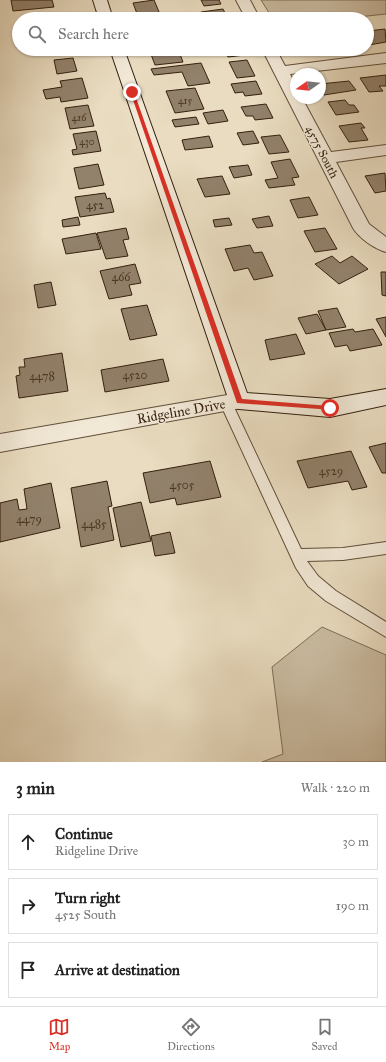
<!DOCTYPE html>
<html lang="en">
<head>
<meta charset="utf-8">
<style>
	:root { --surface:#fff; --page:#f2f2f2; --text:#222; --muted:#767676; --line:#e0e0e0; --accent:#d93025 }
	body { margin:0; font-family:"IM FELL Great Primer",serif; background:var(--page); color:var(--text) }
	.compass { position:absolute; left:290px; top:68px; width:36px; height:36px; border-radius:50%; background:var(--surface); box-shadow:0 1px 3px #0004; rotate:256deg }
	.stop { position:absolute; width:12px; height:12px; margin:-9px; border:3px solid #d93025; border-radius:50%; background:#fff }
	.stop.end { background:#d93025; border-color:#fff; box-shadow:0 1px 4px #0008 }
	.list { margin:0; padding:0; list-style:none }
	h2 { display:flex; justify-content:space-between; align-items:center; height:52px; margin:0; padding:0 16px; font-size:17px }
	h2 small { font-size:13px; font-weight:400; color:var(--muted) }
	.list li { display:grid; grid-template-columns:26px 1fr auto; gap:12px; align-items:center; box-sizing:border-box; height:56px; margin:0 8px 8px; padding:0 8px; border:1px solid var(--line); border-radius:0px }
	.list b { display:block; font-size:15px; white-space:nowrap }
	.list p { margin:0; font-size:13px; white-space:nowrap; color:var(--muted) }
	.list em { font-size:13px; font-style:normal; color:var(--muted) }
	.icon { flex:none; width:22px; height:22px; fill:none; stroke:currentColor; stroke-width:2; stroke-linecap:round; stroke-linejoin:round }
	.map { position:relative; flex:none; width:386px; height:762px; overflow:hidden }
	.search { position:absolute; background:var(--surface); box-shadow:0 1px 3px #0004; left:12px; right:12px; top:12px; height:44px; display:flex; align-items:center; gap:10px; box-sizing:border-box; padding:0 14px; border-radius:22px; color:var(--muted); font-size:15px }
	.sheet { height:244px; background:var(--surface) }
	nav { display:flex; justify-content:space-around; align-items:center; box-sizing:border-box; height:56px; border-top:1px solid var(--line); background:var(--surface); font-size:11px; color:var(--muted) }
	nav a { display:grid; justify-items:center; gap:2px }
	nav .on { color:var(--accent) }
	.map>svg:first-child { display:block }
	.green { fill:#cabca2; stroke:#7f6e58 }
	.building { fill:#92816b; stroke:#341f0e }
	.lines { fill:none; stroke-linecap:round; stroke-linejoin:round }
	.lane-casing { stroke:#614e3a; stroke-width:2 }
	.street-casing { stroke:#614e3a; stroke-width:2 }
	.secondary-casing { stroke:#341f0e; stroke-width:2 }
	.lane { fill:#f1e8d6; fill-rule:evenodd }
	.street { fill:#f1e8d6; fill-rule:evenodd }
	.secondary { fill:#f1e8d6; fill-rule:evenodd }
	.route { fill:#d93025 }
	.labels { text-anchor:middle; stroke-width:3; stroke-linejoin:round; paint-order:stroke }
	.far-number-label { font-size:10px; fill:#4c3825 }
	.far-street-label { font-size:12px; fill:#341f0e; stroke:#f1e8d6 }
	.number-label { font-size:12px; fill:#4c3825 }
	.street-label { font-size:14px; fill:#341f0e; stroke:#f1e8d6 }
</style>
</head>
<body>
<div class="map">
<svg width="386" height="762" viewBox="0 0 386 762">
	<rect width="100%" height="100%" fill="#e9dcc0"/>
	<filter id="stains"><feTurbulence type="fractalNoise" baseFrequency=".005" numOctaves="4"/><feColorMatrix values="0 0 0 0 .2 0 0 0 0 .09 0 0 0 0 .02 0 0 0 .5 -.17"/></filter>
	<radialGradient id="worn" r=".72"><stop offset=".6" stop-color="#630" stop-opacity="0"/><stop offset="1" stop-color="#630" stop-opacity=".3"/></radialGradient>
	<g class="green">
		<polygon points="261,0 386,0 386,14 339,19 273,19"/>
		<polygon points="322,627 386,655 386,762 262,762 283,754 272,667"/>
	</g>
	<g class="building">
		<polygon points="11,0 52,0 54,7 13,11"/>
		<polygon points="154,0 162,19 139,19 133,3"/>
		<polygon points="201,0 219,0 221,4 204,6"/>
		<polygon points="223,9 228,19 211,19 209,16 203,16 201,12"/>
		<polygon points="385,29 386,42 369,45 367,42 367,35 371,34 368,31"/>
		<polygon points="51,49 72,49 72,50 52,52"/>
		<polygon points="149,49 178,49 183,62 155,65"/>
		<polygon points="224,49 242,49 245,55 228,57"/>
		<polygon points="73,58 77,71 57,74 54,60"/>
		<polygon points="247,60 255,76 237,78 229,62"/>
		<polygon points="201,63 210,83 188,86 182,72 154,75 151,69"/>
		<polygon points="386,75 386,86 379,86 383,91 369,92 360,78"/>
		<polygon points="82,78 88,98 61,102 60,97 46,99 43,90 62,87 60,81"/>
		<polygon points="256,81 262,94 245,96 243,92 235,93 231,84"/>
		<polygon points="349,81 356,90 324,95 320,89 320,84"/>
		<polygon points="195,88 204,109 175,113 166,91"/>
		<polygon points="345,100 349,105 354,105 359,112 336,115 328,102"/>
		<polygon points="266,104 273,118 255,120 253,116 246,116 241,107"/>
		<polygon points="88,105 94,126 70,129 65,108"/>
		<polygon points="223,110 228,121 208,124 203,113"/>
		<polygon points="196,117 199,124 175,127 172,120"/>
		<polygon points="361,123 365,128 361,128 368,140 349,142 339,126"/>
		<polygon points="96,131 101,151 73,155 72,150 77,149 73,134"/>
		<polygon points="253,131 259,143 243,145 237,133"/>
		<polygon points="280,135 289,152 269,154 261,137"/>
		<polygon points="209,136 213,147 185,150 182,140"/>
		<polygon points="290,159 299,177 292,178 295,185 269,188 265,180 278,178 271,162"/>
		<polygon points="98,164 104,185 79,189 74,168"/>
		<polygon points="248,165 252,175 234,178 229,167"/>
		<polygon points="385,173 386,191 375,193 365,176"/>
		<polygon points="222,176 230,194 205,197 197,179"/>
		<polygon points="105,193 107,199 110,198 114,212 80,217 75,197"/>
		<polygon points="309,197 318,215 298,218 290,200"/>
		<polygon points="269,216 273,226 257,228 252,219"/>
		<polygon points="78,217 80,225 63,227 62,220"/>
		<polygon points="229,218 232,225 215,227 213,220"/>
		<polygon points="126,228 129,239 123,240 128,256 106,259 97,233"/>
		<polygon points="325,228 337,249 315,252 304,231"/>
		<polygon points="96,233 101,249 66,254 62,239"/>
		<polygon points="250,245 254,253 262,252 273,276 254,280 248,268 234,271 225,249"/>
		<polygon points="332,256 340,263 352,256 368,269 339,284 315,264"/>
		<polygon points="135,264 141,283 129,285 132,295 109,299 100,271"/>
		<polygon points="381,272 386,272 386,296 382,295"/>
		<polygon points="51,282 56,305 38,308 34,285"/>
		<polygon points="147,305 157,335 130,340 121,309"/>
		<polygon points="337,308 346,327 326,330 318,311"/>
		<polygon points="317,314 326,330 306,334 298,318"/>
		<polygon points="386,317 386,337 376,319"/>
		<polygon points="353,329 355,332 373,329 382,345 350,351 347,345 335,347 329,333"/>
		<polygon points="296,334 305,354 270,360 265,340"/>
		<polygon points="62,353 68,391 19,398 16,376 20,375 19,367 25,367 24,359"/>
		<polygon points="163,359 169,381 105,392 101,370"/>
		<polygon points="386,443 386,473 382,473 369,447"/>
		<polygon points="351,451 367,487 352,490 348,481 308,488 297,461"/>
		<polygon points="210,461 221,497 177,505 175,498 150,503 143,473"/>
		<polygon points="107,481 112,506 108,507 114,540 81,547 71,488"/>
		<polygon points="51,483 60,528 0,542 0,503 17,499 19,510 27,509 24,489"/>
		<polygon points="141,502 151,541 121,547 113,508"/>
		<polygon points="170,532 175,553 155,556 151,536"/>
	</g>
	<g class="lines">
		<g class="lane-casing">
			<polygon id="lane" points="226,398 230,400 232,403 301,549 343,548 386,542 386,554 343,560 307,561 318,576 336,591 386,622 386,637 326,601 308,586 296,568 220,403 222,400"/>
		</g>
		<g class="street-casing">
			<g id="street">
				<polygon points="236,0 250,0 260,19 246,19"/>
				<path d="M262,49H276L285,66L386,53V63L290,74L296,86V98H302L331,152L386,145V155L336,162L369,224L386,237V252C375,249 359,238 353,228Z"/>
				<polygon points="239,393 247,395 250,401 247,407 0,452 0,434"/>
			</g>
		</g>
		<g class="secondary-casing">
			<g id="secondary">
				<polygon points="93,0 107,0 113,19 99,19"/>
				<polygon points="110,49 124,49 247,393 330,399 386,389 386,405 330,417 239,409 231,407"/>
			</g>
		</g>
		<use href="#lane" class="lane"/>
		<use href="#street" class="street"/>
		<use href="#secondary" class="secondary"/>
	</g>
	<polygon class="route" points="130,91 134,92 242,399 330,406 334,408 333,410 237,403"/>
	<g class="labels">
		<g class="far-number-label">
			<text x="185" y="104">415</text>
			<text x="79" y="121">416</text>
			<text x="87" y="145">430</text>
		</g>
		<g class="far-street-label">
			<text transform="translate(322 152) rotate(63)" y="4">4575 South</text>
		</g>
		<g class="number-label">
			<text x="95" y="209">452</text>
			<text x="121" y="281">466</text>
			<text x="135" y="379">4520</text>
			<text x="42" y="380">4478</text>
			<text x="331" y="475">4529</text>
			<text x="182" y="489">4505</text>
			<text x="29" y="523">4479</text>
			<text x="94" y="528">4485</text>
		</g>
		<g class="street-label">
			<text transform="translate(181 411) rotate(-10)" y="5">Ridgeline Drive</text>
		</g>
	</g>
	<rect width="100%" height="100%" filter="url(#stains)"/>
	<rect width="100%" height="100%" fill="url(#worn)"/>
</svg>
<svg class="compass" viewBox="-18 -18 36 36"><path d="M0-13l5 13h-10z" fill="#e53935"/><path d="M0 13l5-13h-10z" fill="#767676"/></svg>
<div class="stop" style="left:330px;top:408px"></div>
<div class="stop end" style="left:132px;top:92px"></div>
<div class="search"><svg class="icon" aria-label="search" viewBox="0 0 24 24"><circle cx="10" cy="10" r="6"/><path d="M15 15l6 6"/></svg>Search here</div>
</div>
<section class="sheet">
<h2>3 min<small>Walk · 220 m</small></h2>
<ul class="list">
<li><svg class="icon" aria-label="ahead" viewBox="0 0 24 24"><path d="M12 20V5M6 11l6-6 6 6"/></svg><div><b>Continue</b><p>Ridgeline Drive</p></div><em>30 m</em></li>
<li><svg class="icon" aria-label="right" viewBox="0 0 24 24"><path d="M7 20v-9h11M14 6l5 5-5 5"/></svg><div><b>Turn right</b><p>4525 South</p></div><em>190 m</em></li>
<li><svg class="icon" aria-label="arrive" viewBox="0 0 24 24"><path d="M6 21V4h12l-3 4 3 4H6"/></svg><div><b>Arrive at destination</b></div></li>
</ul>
</section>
<nav>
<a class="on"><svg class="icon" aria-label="map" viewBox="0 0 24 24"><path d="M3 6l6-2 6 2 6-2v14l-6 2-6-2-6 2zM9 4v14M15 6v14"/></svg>Map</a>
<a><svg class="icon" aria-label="directions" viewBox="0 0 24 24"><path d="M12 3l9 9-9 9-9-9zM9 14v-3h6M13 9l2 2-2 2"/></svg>Directions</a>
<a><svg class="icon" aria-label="saved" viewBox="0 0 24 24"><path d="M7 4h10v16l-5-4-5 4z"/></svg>Saved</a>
</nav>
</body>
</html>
